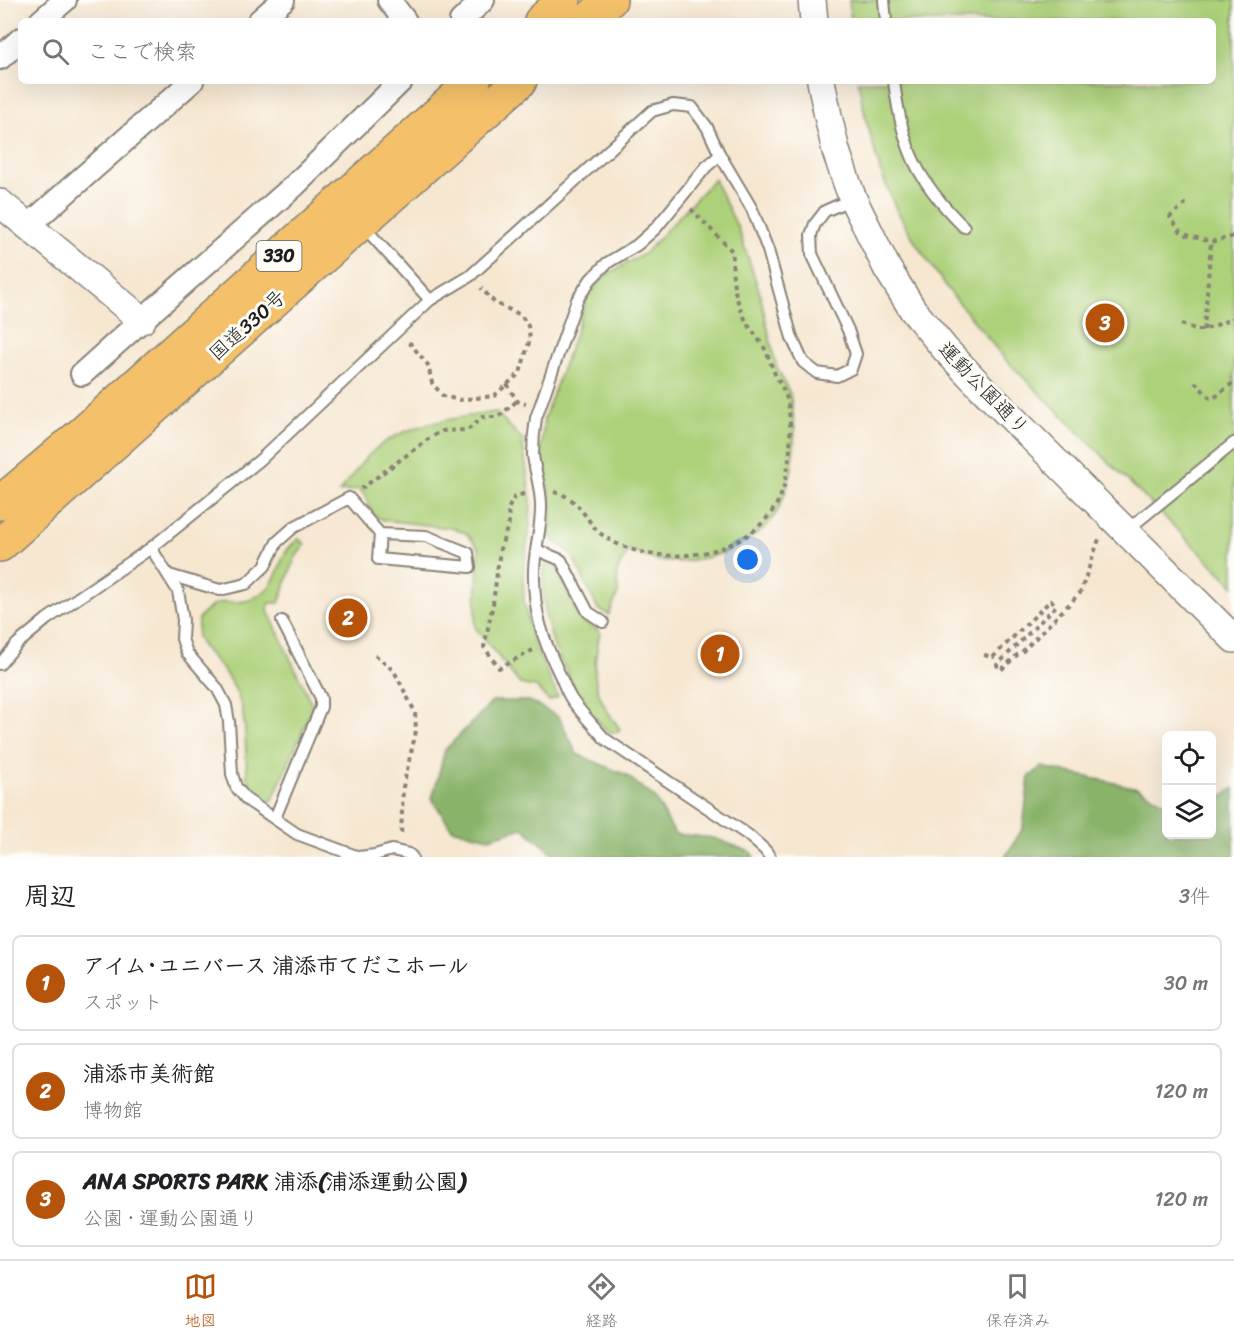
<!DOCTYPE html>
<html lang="ja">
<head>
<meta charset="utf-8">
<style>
	:root { --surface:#fff; --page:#f6f6f6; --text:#202124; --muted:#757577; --line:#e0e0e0; --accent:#b45309 }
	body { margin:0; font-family:Sriracha,"Klee One",sans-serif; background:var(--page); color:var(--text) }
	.controls { position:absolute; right:18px; bottom:18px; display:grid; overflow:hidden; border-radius:9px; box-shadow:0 6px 24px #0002 }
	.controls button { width:54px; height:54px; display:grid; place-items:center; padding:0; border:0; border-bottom:2px solid var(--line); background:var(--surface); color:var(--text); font:30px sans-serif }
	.you { position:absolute; left:748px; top:560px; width:21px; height:21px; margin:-15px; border:4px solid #fff; border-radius:50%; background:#1a73e8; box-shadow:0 0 0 9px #1a73e833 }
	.badge { display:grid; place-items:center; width:39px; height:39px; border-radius:50%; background:var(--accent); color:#fff; font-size:20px; font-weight:700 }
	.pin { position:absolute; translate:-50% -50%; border:3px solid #fff; box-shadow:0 2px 6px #0006 }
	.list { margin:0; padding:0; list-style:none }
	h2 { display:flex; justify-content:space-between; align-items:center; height:78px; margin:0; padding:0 24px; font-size:26px }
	h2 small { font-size:20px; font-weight:400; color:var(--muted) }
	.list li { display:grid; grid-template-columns:39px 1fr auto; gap:18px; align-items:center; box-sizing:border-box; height:96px; margin:0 12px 12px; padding:0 12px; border:2px solid var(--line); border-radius:9px }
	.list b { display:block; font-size:22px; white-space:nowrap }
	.list p { margin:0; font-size:20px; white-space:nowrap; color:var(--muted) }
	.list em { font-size:20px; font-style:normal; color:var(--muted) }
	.icon { flex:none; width:33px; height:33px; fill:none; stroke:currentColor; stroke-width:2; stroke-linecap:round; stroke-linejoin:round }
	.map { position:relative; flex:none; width:1234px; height:857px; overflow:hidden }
	.search { position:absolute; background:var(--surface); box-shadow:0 6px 24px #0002; left:18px; right:18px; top:18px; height:66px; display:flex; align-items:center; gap:15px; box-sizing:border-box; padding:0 21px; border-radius:9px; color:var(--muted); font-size:22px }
	.sheet { height:402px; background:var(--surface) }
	nav { display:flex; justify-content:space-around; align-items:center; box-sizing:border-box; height:84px; border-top:2px solid var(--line); background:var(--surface); font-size:16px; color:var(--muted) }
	nav a { display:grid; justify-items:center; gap:3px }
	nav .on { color:var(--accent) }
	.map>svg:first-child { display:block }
	.green { fill:#add17a; stroke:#64764b; stroke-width:1.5 }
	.forest { fill:#8ab36a; stroke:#536843; stroke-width:1.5 }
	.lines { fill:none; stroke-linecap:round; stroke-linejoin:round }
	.service-casing { stroke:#898276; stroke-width:14 }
	.minor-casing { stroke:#898276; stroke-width:26 }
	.tertiary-casing { stroke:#898276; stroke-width:30 }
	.trunk-casing { stroke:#898276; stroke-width:36 }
	.path { stroke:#898276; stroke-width:4; stroke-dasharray:4.5 4.5; stroke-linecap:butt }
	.service { stroke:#fff; stroke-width:10 }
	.minor { stroke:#fff; stroke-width:22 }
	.tertiary { stroke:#fff; stroke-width:27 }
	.trunk { stroke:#f4c16a; stroke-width:33 }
	.labels { text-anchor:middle; stroke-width:6; stroke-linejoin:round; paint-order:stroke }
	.shield { fill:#fdfcf7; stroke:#605f5e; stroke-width:1.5 }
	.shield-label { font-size:18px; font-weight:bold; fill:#1c1c1c }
	.street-label { font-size:20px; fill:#1c1c1c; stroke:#fdfcf7 }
</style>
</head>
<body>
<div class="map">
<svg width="1234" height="857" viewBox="0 0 1234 857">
	<rect width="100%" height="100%" fill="#fdfcf7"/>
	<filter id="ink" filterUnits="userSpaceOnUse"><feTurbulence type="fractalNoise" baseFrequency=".0167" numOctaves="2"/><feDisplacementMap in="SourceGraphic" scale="12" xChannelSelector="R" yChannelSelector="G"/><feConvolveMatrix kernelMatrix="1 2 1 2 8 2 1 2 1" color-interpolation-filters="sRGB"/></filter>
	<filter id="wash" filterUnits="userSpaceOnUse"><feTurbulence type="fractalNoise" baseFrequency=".008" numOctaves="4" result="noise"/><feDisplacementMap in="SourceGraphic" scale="24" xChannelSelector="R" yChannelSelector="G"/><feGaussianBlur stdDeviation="1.35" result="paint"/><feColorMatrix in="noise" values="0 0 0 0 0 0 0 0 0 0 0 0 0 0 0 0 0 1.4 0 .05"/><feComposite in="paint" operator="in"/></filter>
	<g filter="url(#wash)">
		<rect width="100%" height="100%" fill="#f6e7d1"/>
		<g class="green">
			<polygon points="849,0 1234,0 1234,586 1004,358 947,288 917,245 897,211 880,170 866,120 858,81 1213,81 1213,21 851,21"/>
			<polygon points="714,179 738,228 759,290 776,365 790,394 795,429 792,469 786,491 777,512 764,528 747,540 725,552 706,558 679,562 655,560 629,550 617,571 618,593 609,615 598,609 571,553 549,537 552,508 541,450 544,419 576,331 587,296 607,274 644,254"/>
			<path d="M496,412L522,439L531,500L530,525L523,574L524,600L529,625L534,644L558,697L549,701L536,687L520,684L475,627L479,548L466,533L451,528L384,520L373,515L367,499L360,489L339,492C351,479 359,464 372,452C403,423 457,418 496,412Z"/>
			<path d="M299,539L305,544L294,560L279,603H269L268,611L313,707L272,801L255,793L247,779L245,730L242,708L235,689L224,671L202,646L197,637L198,619C202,615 207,609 212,606C222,600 234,603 245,601C252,600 261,594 266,590C283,574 277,553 299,539Z"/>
			<path d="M552,564L556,566L577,614L587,624L600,632C591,676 592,693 620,729L617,732H608L588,710L572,683L554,647L546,617L543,589L544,570L546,565Z"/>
		</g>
		<g class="forest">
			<polygon points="493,701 529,701 559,717 577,754 626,775 655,798 675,834 714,838 751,852 754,857 557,857 523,828 489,838 452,829 432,799 445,750"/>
			<polygon points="1042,767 1138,788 1166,803 1166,834 1212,834 1212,805 1234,788 1234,857 1005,857 1023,828 1029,777"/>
		</g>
	</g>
	<g filter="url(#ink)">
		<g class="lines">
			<g class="service-casing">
				<g id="service">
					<polyline points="884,0 886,21"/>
					<path d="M894,81C902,147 916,180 964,227"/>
					<path d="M720,155L706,167L656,228L637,245L607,263L591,279L577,300L536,418C534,430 533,442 533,455C535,473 542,490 541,509C541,529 535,549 534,569C533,611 542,638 560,675C564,684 567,693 572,700C582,714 594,726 605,739L748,835L765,850L770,857"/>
					<polyline points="364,227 430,300"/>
					<polyline points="1127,530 1234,443"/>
					<polyline points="151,548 178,591 183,620 182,639 187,653 217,688 226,705 229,722 232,774 236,787 247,800 297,834 359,857 375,855 392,850 409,854 412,857"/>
					<polyline points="537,550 561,560 588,612 603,622"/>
					<polyline points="169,575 220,590 246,584 265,566 277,542 294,527 349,498 380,534 426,536 468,553 470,567 378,559 380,534"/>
					<polyline points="0,664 17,644 47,619 151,548 260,460 430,300 470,276 652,111 673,105 692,107 707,127 720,155 752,209 768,250 792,338 803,362 817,373 837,376 851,369 856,354 848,330 812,254 811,235 815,224 825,211 852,199"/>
					<polyline points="275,818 321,707 321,698 282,621"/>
				</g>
			</g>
			<g class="minor-casing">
				<g id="minor">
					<polyline points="389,0 405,21"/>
					<polyline points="41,21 65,0"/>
					<polyline points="259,21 283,0"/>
					<polyline points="461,21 483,0"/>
					<polyline points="0,58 21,39"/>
					<polyline points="28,226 192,81"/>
					<polyline points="82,374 142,320 295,185 401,81"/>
				</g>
			</g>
			<g class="tertiary-casing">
				<g id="tertiary">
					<polyline points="812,0 814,21"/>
					<polyline points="821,81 828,116 836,151 847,183 853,199 887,268 913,310 945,349 981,387 1234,639"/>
					<polyline points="0,203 142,320"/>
				</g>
			</g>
			<g class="trunk-casing">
				<g id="trunk">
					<polyline points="541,21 564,0"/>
					<polyline points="587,21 610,0"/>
					<polyline points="0,503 84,432 474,81"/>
					<polyline points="0,545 520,81"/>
				</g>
			</g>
			<g class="path">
				<polyline points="1186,203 1170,217 1180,231 1187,235 1211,242 1234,236"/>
				<polyline points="1181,324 1198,330 1204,330 1234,318"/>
				<polyline points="1204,330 1211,242"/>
				<polyline points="409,342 428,365 432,383 443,396 459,400 494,396 520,373 530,339 528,326 521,315 495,303 481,288"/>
				<polyline points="1195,382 1210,398 1214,398 1234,382"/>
				<polyline points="507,384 517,401 526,404"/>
				<polyline points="361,489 431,437 442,431 468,430 482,417 498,417 517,401"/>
				<path d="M554,492C576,497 581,511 594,527C606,542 632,551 651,554C696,560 746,549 773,510C785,493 788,469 790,449C791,438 790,409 787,399C785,391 779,382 775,374C771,366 769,357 765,349C759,339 750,329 745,319C734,296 731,277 733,252L691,209"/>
				<polyline points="524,494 515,496 508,509 509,523 500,549 493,604 484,647 499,668 533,650"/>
				<polyline points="375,655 394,671 415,712 416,731 403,787 401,836"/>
				<polyline points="984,655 993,657 1051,600 1056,606 997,665 1001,670 1017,655 1022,652 1080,593 1099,539"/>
			</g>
			<use href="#service" class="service"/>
			<use href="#minor" class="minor"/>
			<use href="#tertiary" class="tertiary"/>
			<use href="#trunk" class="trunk"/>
		</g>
	</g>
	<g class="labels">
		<rect class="shield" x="256.5" y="241" width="45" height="30" rx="4.5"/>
		<g class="shield-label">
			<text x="279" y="262">330</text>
		</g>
		<g class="street-label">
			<text transform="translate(247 325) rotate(-42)" y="7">国道330号</text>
			<text transform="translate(984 388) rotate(46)" y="7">運動公園通り</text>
		</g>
	</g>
</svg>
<div class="controls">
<button><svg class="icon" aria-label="locate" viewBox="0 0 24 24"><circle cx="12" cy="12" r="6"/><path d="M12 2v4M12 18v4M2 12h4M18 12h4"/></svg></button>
<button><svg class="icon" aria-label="layers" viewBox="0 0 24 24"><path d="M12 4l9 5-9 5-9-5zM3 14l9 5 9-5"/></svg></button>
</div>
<div class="you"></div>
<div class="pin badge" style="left:720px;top:654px">1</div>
<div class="pin badge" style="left:348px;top:618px">2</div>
<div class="pin badge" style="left:1105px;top:323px">3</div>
<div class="search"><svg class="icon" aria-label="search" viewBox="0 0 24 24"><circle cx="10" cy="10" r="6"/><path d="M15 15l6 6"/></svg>ここで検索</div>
</div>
<section class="sheet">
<h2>周辺<small>3件</small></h2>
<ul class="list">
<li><span class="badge">1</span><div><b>アイム･ユニバース 浦添市てだこホール</b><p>スポット</p></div><em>30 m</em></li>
<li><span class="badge">2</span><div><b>浦添市美術館</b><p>博物館</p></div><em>120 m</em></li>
<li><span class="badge">3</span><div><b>ANA SPORTS PARK 浦添(浦添運動公園)</b><p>公園 · 運動公園通り</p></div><em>120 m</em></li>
</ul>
</section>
<nav>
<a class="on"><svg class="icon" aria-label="map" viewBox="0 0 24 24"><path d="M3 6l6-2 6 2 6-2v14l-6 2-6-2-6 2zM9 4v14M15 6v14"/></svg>地図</a>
<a><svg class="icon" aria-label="directions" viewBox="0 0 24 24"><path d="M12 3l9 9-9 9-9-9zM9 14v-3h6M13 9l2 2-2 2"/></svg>経路</a>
<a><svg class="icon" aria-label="saved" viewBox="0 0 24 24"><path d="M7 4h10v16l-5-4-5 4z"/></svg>保存済み</a>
</nav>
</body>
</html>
